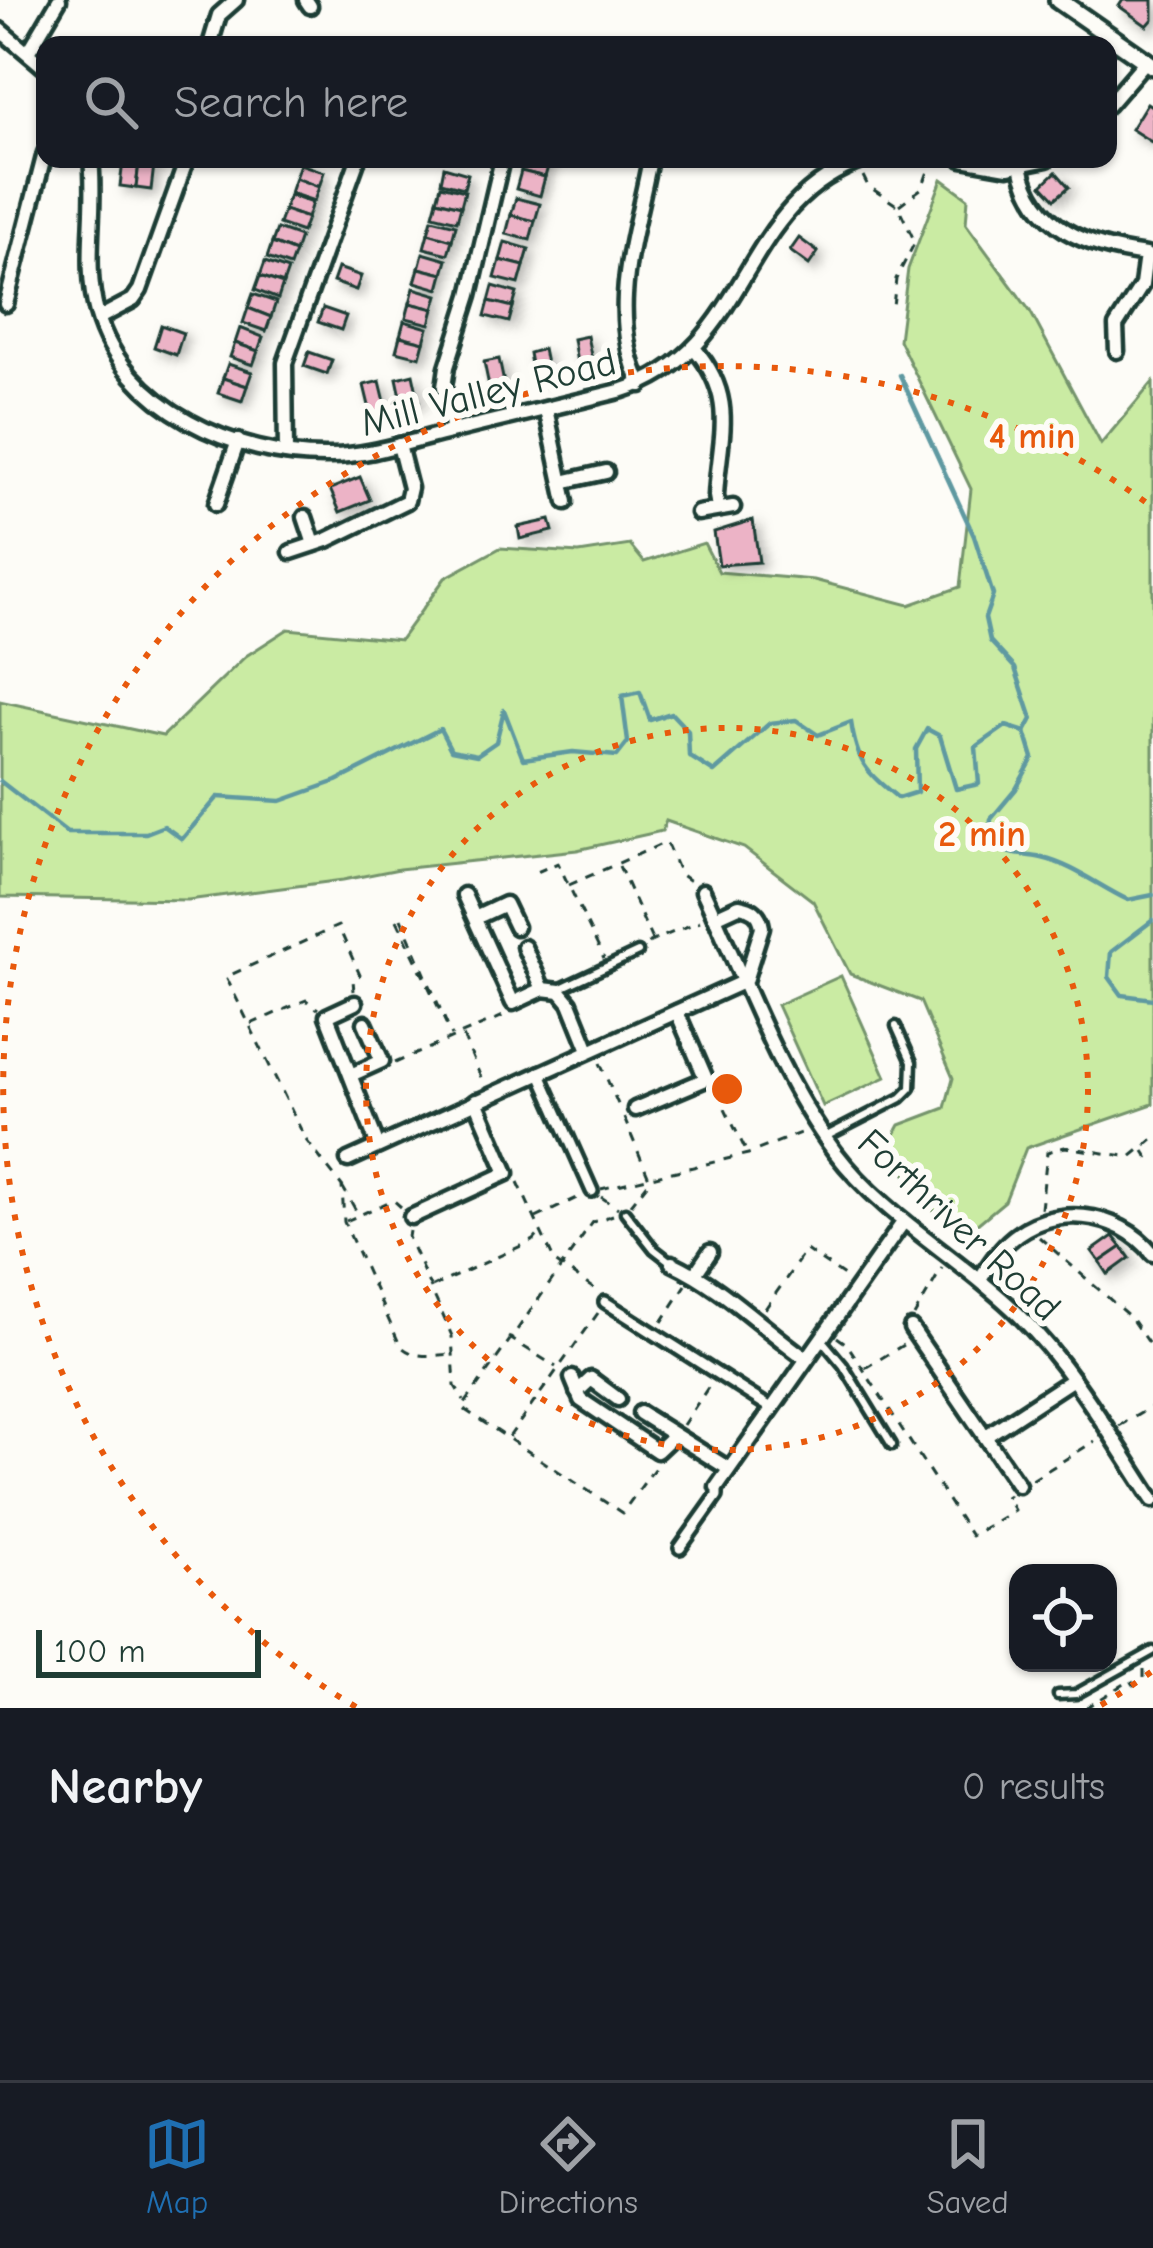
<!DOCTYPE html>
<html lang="en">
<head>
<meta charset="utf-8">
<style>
	:root { --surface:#171b24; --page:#20242c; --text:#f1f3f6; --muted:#9ea1a6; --line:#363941; --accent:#1f6fb2 }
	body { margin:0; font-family:"Comic Neue",sans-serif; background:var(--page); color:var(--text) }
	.controls { position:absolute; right:36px; bottom:36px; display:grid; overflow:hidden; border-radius:24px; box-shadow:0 3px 9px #0004 }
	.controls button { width:108px; height:108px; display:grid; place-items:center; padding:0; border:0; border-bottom:3px solid var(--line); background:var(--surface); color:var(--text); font:60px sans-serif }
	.scale { position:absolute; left:36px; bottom:30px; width:225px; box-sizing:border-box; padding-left:12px; border:6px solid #1f3d34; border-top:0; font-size:33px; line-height:42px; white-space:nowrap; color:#1f3d34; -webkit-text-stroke:9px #fdfcf7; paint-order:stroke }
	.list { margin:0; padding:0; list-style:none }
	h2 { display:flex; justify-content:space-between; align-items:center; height:156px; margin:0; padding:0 48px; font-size:51px }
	h2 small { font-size:39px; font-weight:400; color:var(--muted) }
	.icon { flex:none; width:66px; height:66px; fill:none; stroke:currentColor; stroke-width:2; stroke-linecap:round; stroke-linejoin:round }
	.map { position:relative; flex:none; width:1153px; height:1708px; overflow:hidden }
	.search { position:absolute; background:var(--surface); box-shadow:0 3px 9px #0004; left:36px; right:36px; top:36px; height:132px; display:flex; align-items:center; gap:30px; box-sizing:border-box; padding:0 42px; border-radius:24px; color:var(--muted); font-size:45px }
	.sheet { height:372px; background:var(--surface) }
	nav { display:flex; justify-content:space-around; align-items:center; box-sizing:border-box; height:168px; border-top:3px solid var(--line); background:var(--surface); font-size:33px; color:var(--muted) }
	nav a { display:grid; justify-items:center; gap:6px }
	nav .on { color:var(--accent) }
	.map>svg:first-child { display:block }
	.green { fill:#caeba3; stroke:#74946c; stroke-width:3 }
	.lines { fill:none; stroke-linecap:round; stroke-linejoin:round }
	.stream { stroke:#5f99a1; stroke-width:4.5 }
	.building { fill:#ecb3c6; stroke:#1f3d34; stroke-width:3; filter:url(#shadow) }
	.service-casing { stroke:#1f3d34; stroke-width:15 }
	.pedestrian-casing { stroke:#1f3d34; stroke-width:18 }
	.minor-casing { stroke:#1f3d34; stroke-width:21 }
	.tertiary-casing { stroke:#1f3d34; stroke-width:24 }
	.path { stroke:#1f3d34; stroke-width:3; stroke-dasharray:9 9; stroke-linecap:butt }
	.service { stroke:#fdfcf7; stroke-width:6 }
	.pedestrian { stroke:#fdfcf7; stroke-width:9 }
	.minor { stroke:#fdfcf7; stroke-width:12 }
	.tertiary { stroke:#fdfcf7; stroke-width:15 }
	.ring { fill:none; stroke:#e8590c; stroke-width:6; stroke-dasharray:6 12 }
	.labels { text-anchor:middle; stroke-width:12; stroke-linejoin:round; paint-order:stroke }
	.street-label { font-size:39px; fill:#1f3d34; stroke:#fdfcf7 }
	.centre { fill:#e8590c; stroke:#fdfcf7; stroke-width:6 }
	.ring-label { font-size:36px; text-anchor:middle; font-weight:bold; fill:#e8590c; stroke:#fdfcf7; stroke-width:12; stroke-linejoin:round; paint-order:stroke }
</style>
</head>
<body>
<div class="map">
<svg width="1153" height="1708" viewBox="0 0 1153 1708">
	<defs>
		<filter id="shadow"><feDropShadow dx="5.5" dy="5.5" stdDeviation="6" flood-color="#0004"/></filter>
	</defs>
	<rect width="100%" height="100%" fill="#fdfcf7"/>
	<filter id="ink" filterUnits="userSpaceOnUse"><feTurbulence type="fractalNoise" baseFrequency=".00833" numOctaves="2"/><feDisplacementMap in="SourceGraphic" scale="24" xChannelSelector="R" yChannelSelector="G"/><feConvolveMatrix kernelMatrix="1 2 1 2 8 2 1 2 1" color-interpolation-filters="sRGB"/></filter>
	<g filter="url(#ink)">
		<g class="green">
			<polygon points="942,179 968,198 966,224 1030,311 1101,444 1153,382 1153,1104 1026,1148 1005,1201 975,1226 928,1208 888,1147 900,1125 945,1108 953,1078 920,1001 850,974 813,901 744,848 666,821 662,831 577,850 399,869 343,880 188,900 0,897 0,701 163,736 246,656 288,629 400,640 445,578 500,548 579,553 630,545 644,562 704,543 719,572 814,580 909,605 960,587 971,489 899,340 908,269"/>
			<polygon points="841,976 886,1077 823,1106 777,1005"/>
		</g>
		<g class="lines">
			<g class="stream">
				<polyline points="900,375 974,536 993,595 985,618 990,641 1015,668 1032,719 1025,732"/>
				<path d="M1025,732L1033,758L1016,789L991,819L989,841C1006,857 1020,853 1042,858C1073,865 1100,887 1128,900L1153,895"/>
				<path d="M0,781L67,833H146L164,826L182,839L218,797L281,801L337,781L440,729L451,750L477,755L496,742L504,710L523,759L573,752L617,756L628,742L622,696L640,692L650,720L671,713L688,731L689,756L714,772L770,723L796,720L818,735L851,722C857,763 866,772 898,798L917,792L916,749L927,729L940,736L956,789L979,784L976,747L1006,726L1025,732"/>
				<polyline points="1153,920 1111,952 1109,977 1122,995 1153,999"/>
			</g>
		</g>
		<g class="building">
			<polygon points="1123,0 1153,0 1153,19 1147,26 1119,6"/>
			<polygon points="1147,103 1153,107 1153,143 1131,129"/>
			<polygon points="524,159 550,160 545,177 521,171"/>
			<polygon points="123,161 139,163 136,188 120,186"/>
			<polygon points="139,163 154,165 151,190 136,188"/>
			<polygon points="300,164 324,172 319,187 295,178"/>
			<polygon points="444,167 468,174 464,188 441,182"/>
			<polygon points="521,171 545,177 540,196 516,189"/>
			<polygon points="1056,172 1069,187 1055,199 1042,185"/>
			<polygon points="295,178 319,187 314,201 290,193"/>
			<polygon points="441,185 465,191 461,206 437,200"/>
			<polygon points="289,195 312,203 307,218 284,210"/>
			<polygon points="516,198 540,204 535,221 511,215"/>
			<polygon points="437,200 461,206 457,221 433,215"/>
			<polygon points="284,210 307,218 302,232 279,224"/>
			<polygon points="511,215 535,221 530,240 506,234"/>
			<polygon points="432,219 456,225 452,240 428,233"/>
			<polygon points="277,229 300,237 295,252 272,243"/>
			<polygon points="428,233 452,240 448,254 424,248"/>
			<polygon points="799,238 818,252 809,265 790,251"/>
			<polygon points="505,242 529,249 524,266 500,260"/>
			<polygon points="272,243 295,252 290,266 267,258"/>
			<polygon points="423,253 447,260 443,274 419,268"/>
			<polygon points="500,260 524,266 519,284 495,278"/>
			<polygon points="265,262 288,270 283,284 260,276"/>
			<polygon points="338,268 361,276 356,290 333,282"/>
			<polygon points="419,268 443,274 439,289 415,282"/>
			<polygon points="260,276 283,284 278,299 255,290"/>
			<polygon points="493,286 517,293 513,307 489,301"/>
			<polygon points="414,288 438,295 434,309 410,303"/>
			<polygon points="253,294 276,302 271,317 248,308"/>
			<polygon points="489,301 513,307 509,322 485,316"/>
			<polygon points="410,303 434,309 430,324 406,318"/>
			<polygon points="248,308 271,317 266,331 243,323"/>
			<polygon points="323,308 346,316 341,330 318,322"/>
			<polygon points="404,321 428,328 424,342 400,336"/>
			<polygon points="161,325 183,333 176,355 154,347"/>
			<polygon points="240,328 263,337 258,351 235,343"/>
			<polygon points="400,336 424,342 420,357 396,351"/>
			<polygon points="587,336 592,360 577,363 573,339"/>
			<polygon points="235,343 258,351 253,365 230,357"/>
			<polygon points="543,349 548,374 533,376 529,353"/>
			<polygon points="309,352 332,360 327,374 304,366"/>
			<polygon points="499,359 504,383 489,386 484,362"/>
			<polygon points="228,364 252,372 247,386 223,378"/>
			<polygon points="413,374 419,402 403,406 397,378"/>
			<polygon points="223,378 247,386 242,401 218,393"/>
			<polygon points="380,381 387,410 371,414 364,385"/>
			<polygon points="360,477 370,500 340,512 330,489"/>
			<polygon points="550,520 553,531 520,539 518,527"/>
			<polygon points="753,520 759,562 719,565 714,532"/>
			<polygon points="1113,1236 1122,1247 1100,1262 1092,1251"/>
			<polygon points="1122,1247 1130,1258 1108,1274 1100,1262"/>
		</g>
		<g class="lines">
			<g class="service-casing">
				<g id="service">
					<polyline points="559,989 638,952"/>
					<polyline points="825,1137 901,1098 911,1088 912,1062 896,1026"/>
					<polyline points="625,1212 654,1249 672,1263"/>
					<polyline points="822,1340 843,1365 892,1445"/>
					<polyline points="1058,1695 1076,1694 1153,1651"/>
				</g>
			</g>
			<g class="pedestrian-casing">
				<g id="pedestrian">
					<polyline points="539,1072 592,1191"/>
					<polyline points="605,1302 771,1408"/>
					<polyline points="680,1548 717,1496 717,1487"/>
				</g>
			</g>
			<g class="minor-casing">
				<g id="minor">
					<polyline points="306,0 310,6"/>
					<polyline points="0,30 45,68"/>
					<polyline points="210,45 219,15 236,0"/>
					<polyline points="29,51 59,0"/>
					<polyline points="1108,105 1145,62"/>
					<path d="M91,159C97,211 83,262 97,313C124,409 237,458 330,456C369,456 408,442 446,433C505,418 564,405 623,390C754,349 736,201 867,159"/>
					<polyline points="962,159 1008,167 1047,159"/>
					<path d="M1021,166C1034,229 1088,247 1146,255L1142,285L1116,326L1117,351"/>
					<polyline points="6,304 45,153"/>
					<polyline points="99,318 133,300 140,290 187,159"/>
					<path d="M695,349C738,400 719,436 716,496L718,507"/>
					<path d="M641,385C606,311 636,235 650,159"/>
					<polyline points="546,409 566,502"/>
					<polyline points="453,431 444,387 447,367 470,295 502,159"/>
					<polyline points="286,453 285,363 358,159"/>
					<polyline points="562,482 606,472"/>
					<polyline points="216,504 238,441"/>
					<polyline points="698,513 733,507"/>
					<polyline points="305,517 314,544"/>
					<polyline points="291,552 327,540 407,501 410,488 399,445"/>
					<path d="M703,891C744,978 777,1074 835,1152C885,1218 960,1257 1019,1315C1073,1369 1111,1436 1153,1500"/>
					<polyline points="464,895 513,1003 543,989 560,991 570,1003 589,1050"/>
					<polyline points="475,918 505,904 516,927"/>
					<polyline points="524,947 543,989"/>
					<polyline points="355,1003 327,1016 378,1146"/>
					<polyline points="353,1074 382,1061 365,1023"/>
					<polyline points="635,1109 706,1079 677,1012"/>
					<path d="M348,1160L745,981L762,927C760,913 752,908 739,906L715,917"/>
					<polyline points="411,1217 507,1173 476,1101"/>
					<path d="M672,1263C723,1287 760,1326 805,1358"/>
					<polyline points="695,1274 710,1252"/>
					<path d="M980,1279C988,1266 997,1252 1009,1241C1051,1203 1118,1210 1153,1254"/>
					<polyline points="911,1328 1018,1485"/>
					<polyline points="572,1378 581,1400 657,1451 674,1435"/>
					<polyline points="577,1392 591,1379 618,1399"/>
					<polyline points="640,1413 729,1469"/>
					<polyline points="986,1436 1073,1379"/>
					<polyline points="717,1487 904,1221"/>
				</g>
			</g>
			<g class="tertiary-casing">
				<polyline id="tertiary" points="1058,0 1153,66"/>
			</g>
			<g class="path">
				<polyline points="863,176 868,186 898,206 915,242 896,279 893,306"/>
				<polyline points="899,205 922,188 930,166"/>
				<polyline points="619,866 652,940"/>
				<polyline points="537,872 558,863 604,959"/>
				<polyline points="569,885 666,842 680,874 691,882"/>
				<polyline points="401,918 448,1027"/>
				<polyline points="397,920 452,1036"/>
				<polyline points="648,943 700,921"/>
				<path d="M354,991L353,980L360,975L338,926L226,977L306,1140L342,1186L344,1222L400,1345C414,1360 434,1355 453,1354"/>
				<polyline points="251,1024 306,1000 318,1009"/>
				<polyline points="463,1036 483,1082"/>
				<polyline points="395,1063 508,1014"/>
				<polyline points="600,1063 620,1109"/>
				<polyline points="717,1092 747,1153"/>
				<polyline points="624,1118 650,1180 631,1204"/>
				<polyline points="1144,1151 1153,1165"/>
				<polyline points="518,1182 555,1262 597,1291"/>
				<polyline points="342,1186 358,1214"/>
				<polyline points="601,1189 748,1154 805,1131"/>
				<polyline points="601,1197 618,1208"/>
				<polyline points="1041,1209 1047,1152 1065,1147 1131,1157 1153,1139"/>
				<polyline points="613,1215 593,1222 462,1408 622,1513 657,1465"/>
				<polyline points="536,1218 581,1196"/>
				<polyline points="346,1221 393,1200 401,1207"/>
				<polyline points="409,1231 408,1237 452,1336 455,1386 464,1401"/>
				<polyline points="1039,1237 1130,1317 1153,1350"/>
				<polyline points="432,1287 534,1240 541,1232"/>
				<polyline points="765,1309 806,1250 847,1278"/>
				<polyline points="914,1316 942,1268"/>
				<polyline points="662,1322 686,1285"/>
				<polyline points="508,1337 556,1367"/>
				<polyline points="837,1337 847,1344 971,1536 1014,1510 1006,1497 1009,1495"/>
				<polyline points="865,1368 903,1345"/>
				<polyline points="683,1425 711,1383"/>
				<polyline points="1119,1426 1153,1406"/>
				<polyline points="509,1437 598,1313"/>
				<polyline points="1032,1480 1095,1441"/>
				<polyline points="1086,1708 1131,1680 1134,1685 1144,1680 1144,1669"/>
			</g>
			<use href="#service" class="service"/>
			<use href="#pedestrian" class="pedestrian"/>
			<use href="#minor" class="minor"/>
			<use href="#tertiary" class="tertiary"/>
		</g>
	</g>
	<g class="ring">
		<circle cx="727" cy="1089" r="361"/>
		<path d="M1151 1672A721 721 0 0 1 1098 1707M356 1707A721 721 0 1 1 1151 506"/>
	</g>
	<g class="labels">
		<g class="street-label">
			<text transform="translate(488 391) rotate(-14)" y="14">Mill Valley Road</text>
			<text transform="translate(960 1224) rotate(43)" y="14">Forthriver Road</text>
		</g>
	</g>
	<circle cx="727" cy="1089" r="18" class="centre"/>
	<g class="ring-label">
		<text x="1032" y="448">4 min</text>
		<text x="982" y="846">2 min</text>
	</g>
</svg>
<div class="controls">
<button><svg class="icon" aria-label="locate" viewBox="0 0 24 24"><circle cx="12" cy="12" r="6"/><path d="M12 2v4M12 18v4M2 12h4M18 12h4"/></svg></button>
</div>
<div class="scale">100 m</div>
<div class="search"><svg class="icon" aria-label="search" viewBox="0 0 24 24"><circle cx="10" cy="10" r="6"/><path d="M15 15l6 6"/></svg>Search here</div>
</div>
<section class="sheet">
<h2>Nearby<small>0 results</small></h2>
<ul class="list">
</ul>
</section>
<nav>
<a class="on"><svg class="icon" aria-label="map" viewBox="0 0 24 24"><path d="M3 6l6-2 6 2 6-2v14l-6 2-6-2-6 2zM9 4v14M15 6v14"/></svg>Map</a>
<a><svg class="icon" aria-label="directions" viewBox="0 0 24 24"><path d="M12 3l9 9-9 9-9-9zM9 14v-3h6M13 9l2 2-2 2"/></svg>Directions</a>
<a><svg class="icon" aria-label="saved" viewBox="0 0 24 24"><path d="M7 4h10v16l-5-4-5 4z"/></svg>Saved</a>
</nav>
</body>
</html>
